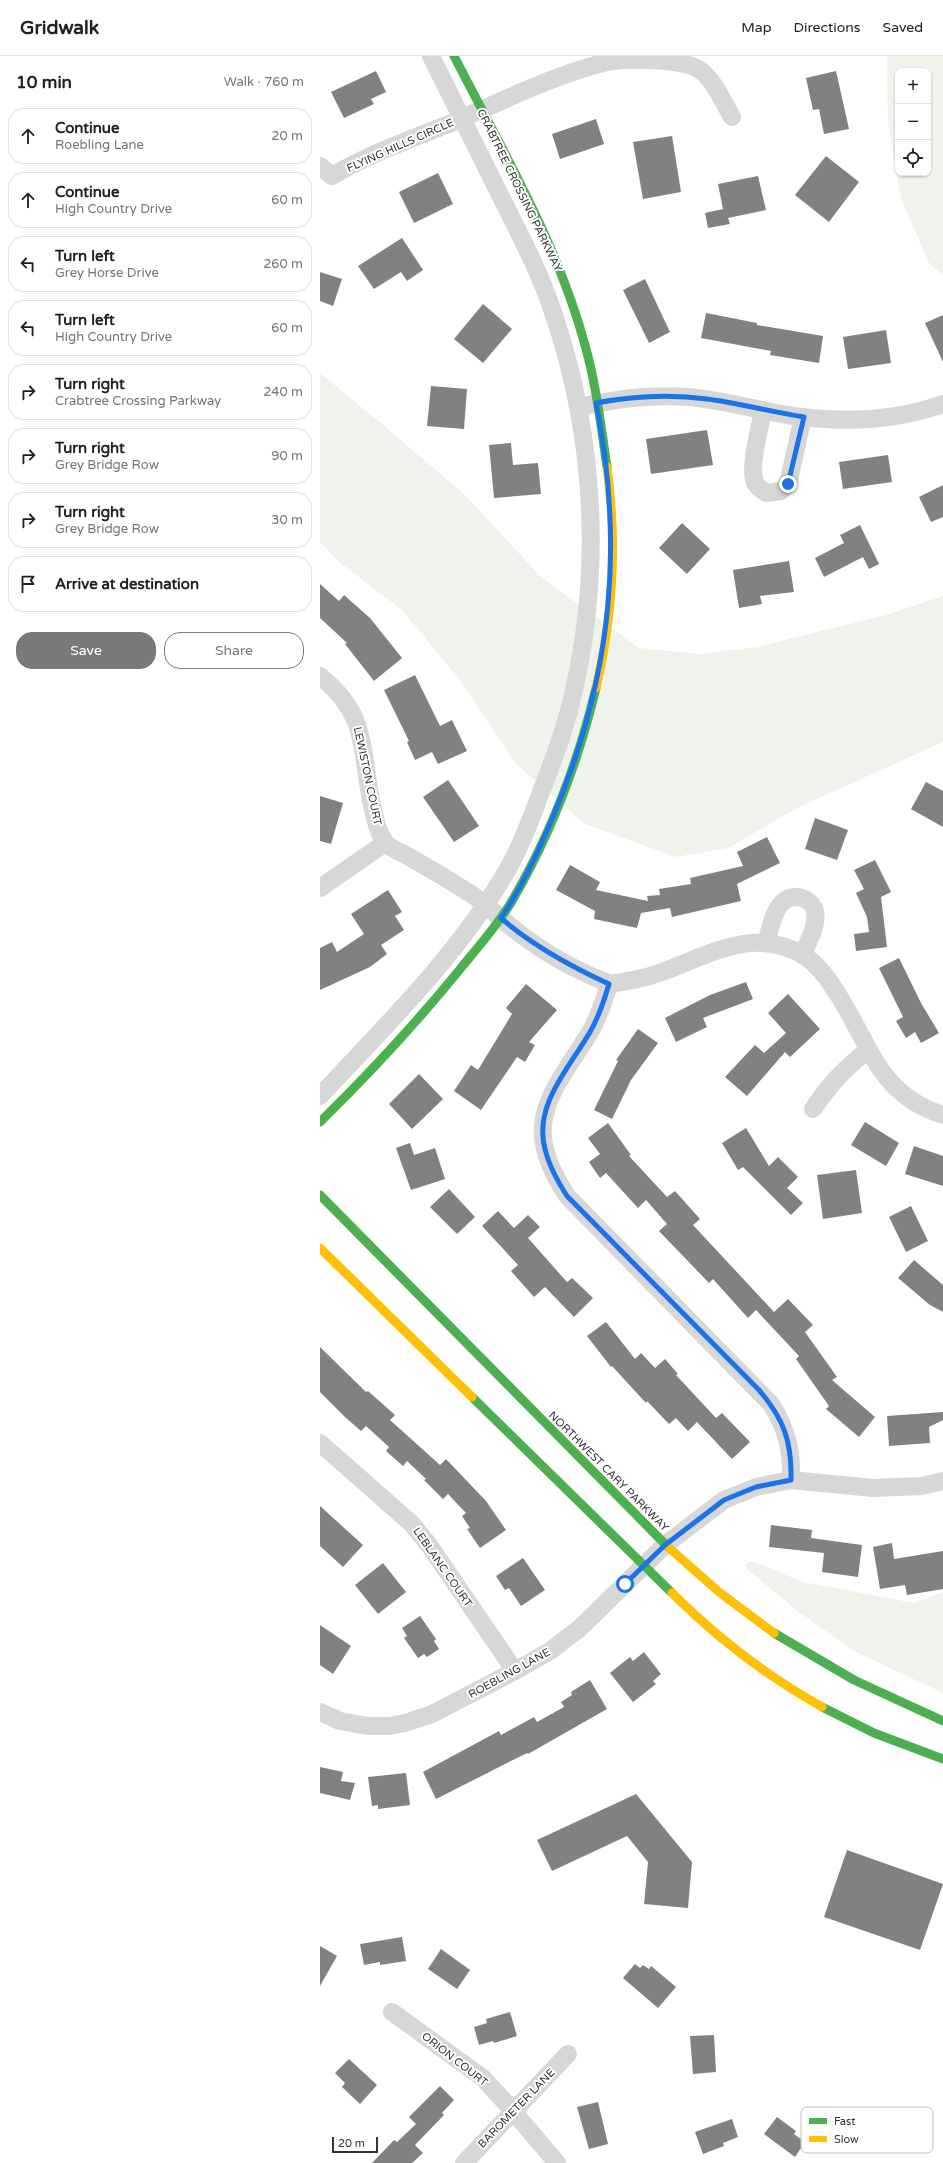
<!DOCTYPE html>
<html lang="en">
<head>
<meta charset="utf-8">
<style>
	:root { --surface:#fff; --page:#f2f2f2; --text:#202124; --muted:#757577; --line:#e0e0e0; --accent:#7a7a7a }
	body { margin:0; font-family:"Varela Round",sans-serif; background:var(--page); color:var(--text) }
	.controls { position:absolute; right:12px; top:12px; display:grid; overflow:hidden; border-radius:8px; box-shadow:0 1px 3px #0004 }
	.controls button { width:36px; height:36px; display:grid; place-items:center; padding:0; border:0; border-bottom:1px solid var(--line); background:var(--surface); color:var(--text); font:20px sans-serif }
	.scale { position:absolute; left:12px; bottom:10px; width:46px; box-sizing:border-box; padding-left:4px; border:2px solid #333; border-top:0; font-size:11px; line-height:14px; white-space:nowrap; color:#333; -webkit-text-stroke:3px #fff; paint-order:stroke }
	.stop { position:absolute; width:12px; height:12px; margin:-9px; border:3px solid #1a73e8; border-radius:50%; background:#fff }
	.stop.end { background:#1a73e8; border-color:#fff; box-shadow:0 1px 4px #0008 }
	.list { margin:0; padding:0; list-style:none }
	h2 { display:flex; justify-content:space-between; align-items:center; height:52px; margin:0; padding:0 16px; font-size:17px }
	h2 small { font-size:13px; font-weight:400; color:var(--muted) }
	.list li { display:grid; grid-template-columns:26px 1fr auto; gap:12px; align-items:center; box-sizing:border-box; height:56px; margin:0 8px 8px; padding:0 8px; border:1px solid var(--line); border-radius:16px }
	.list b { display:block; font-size:15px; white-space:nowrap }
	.list p { margin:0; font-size:13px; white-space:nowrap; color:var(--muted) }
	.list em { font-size:13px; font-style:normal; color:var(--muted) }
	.actions { display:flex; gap:8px; padding:12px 16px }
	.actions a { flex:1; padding:9px 0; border:1px solid var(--accent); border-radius:16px; text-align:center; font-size:14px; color:var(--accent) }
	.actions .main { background:var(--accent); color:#fff }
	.icon { flex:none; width:22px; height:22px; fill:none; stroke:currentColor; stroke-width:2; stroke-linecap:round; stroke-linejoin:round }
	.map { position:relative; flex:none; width:623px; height:2107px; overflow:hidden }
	header { display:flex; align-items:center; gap:24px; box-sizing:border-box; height:56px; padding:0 20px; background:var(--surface); border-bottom:1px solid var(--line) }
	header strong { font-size:19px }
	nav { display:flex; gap:22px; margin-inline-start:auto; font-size:14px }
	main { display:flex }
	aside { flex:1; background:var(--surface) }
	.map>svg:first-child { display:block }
	.green { fill:#f0f3ec; fill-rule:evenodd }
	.building { fill:#818181 }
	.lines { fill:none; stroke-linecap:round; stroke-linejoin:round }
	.street { stroke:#d7d7d7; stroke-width:18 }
	.fast { stroke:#4caf50; stroke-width:9 }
	.slow { stroke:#ffc107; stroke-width:9 }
	.route { stroke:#1a73e8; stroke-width:5 }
	.labels { text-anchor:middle; stroke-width:4; stroke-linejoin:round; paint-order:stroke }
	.street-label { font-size:11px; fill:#333; stroke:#fff }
	.key { fill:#fff; stroke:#c2c2c2; stroke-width:1 }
	.key-label { font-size:11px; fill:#333 }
</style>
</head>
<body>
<header>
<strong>Gridwalk</strong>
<nav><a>Map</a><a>Directions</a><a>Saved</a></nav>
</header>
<main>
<aside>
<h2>10 min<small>Walk · 760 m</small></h2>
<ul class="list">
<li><svg class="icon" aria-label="ahead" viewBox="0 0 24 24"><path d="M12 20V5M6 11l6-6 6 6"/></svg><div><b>Continue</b><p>Roebling Lane</p></div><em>20 m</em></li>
<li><svg class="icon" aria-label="ahead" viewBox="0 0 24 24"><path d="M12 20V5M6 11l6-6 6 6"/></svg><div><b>Continue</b><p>High Country Drive</p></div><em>60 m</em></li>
<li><svg class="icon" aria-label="left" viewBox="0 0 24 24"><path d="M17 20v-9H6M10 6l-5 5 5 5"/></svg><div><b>Turn left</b><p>Grey Horse Drive</p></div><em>260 m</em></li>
<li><svg class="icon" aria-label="left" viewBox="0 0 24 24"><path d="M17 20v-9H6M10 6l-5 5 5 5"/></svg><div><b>Turn left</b><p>High Country Drive</p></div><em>60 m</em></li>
<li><svg class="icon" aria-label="right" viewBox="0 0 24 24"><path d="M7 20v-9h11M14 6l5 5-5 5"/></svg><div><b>Turn right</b><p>Crabtree Crossing Parkway</p></div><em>240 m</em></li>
<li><svg class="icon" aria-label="right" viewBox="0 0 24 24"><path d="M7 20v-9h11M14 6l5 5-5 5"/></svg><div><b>Turn right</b><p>Grey Bridge Row</p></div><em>90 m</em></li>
<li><svg class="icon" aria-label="right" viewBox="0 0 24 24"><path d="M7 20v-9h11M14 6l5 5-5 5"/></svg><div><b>Turn right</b><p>Grey Bridge Row</p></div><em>30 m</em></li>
<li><svg class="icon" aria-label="arrive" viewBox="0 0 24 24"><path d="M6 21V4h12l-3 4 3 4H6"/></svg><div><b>Arrive at destination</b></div></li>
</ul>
<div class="actions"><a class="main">Save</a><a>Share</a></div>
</aside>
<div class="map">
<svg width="623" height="2107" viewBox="0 0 623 2107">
	<rect width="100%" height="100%" fill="#fff"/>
	<g class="green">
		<path d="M567,0H623V219L609,207L581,142L568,67ZM578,15H608V117H578Z"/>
		<polygon points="0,317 68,373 144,438 222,522 319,592 381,598 437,591 566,559 623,540 623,686 479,751 408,792 356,801 265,768 197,709 140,624 82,554 19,506 0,486"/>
		<polygon points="428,1506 435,1506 483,1526 594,1547 623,1536 623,1637 534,1595 480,1557 427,1513 425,1509"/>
	</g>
	<g class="building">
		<polygon points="56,15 66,36 51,43 54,48 24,62 11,36"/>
		<polygon points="516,15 529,73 504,78 499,53 493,54 486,22"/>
		<polygon points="276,63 284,88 240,103 232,78"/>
		<polygon points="352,80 361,136 323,143 313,86"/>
		<polygon points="506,100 539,126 509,166 475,139"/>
		<polygon points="118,117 133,148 94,167 79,136"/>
		<polygon points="438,120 446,154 408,162 410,168 388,172 385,157 403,153 398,128"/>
		<polygon points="82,182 103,214 87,225 81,216 54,233 38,210"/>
		<polygon points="0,216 22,223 13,250 0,245"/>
		<polygon points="325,223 350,276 329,287 303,234"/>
		<polygon points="163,248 192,273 163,307 134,283"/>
		<polygon points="386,257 437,267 437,269 503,280 499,307 450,299 451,295 381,282"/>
		<polygon points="623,259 623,306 605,267"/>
		<polygon points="566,274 571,307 528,313 523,281"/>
		<polygon points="111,330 147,333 144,373 107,370"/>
		<polygon points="387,374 393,409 331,418 326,383"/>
		<polygon points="191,387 193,409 218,407 221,438 174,442 169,389"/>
		<polygon points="568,399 572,426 523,433 519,406"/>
		<polygon points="623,429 623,461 611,466 599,441"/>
		<polygon points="362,467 390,493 367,518 339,492"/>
		<polygon points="540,469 559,508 549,513 543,501 504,521 495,502 524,487 520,479"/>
		<polygon points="469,505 474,536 440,540 442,548 419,552 413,514"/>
		<polygon points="0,528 19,545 24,539 50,562 82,602 54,625 25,588 27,587 0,562"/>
		<polygon points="95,619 120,670 132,664 147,695 118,708 112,696 95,704 87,686 89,685 64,634"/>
		<polygon points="128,724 159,770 134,786 103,741"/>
		<polygon points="606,726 623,735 623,771 591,753"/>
		<polygon points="0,740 23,747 11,788 0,785"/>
		<polygon points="495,762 528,774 517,804 485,793"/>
		<polygon points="447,781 460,807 417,828 421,845 352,861 350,852 321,857 317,872 274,863 275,855 236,834 250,809 280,826 276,834 328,845 327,840 340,839 339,833 371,828 370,822 423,810 417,796"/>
		<polygon points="555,804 571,836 561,841 567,891 536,895 534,878 549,876 547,861 536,837 544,833 534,814"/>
		<polygon points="68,834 82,856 75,860 84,874 61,889 67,898 50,911 0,934 0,892 12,886 17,896 44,878 31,858"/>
		<polygon points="579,902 601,947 619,977 601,987 595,976 586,982 576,965 583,961 559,912"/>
		<polygon points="426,926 433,943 383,962 387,971 356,986 345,962 390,939"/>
		<polygon points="206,928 237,954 209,986 215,989 205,1006 197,1001 161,1054 134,1035 151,1009 158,1014 192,958 186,952"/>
		<polygon points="468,938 500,973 470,1001 465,996 427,1040 405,1021 435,989 444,997 466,977 448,957"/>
		<polygon points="318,973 338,987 311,1024 292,1063 274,1054 298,1005 296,1004"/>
		<polygon points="99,1018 123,1043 92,1073 69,1048"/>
		<polygon points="545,1066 579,1087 566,1110 531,1089"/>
		<polygon points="288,1067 311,1099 309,1100 347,1141 355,1135 380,1163 373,1169 454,1256 468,1243 493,1269 485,1276 517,1321 512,1324 555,1361 539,1381 506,1353 509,1350 476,1303 479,1300 436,1254 428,1262 393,1223 389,1227 339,1175 347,1168 326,1144 318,1152 286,1117 280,1122 269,1106 280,1098 268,1082"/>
		<polygon points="426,1072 449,1110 458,1101 478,1121 467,1132 483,1147 471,1159 423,1111 418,1114 402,1087"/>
		<polygon points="90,1087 94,1099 115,1092 125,1123 91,1134 76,1092"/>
		<polygon points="594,1090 623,1100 623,1130 585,1118"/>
		<polygon points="536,1114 542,1157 503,1163 497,1119"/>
		<polygon points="129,1133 155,1161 137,1178 110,1151"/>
		<polygon points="591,1150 608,1185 586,1196 569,1161"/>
		<polygon points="178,1155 194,1172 208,1159 220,1171 208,1182 247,1226 252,1222 273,1242 254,1261 225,1231 214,1241 191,1215 198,1209 162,1170"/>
		<polygon points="594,1204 623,1229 623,1256 610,1249 578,1222"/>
		<polygon points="286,1266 315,1303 321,1297 335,1312 345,1303 358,1318 356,1319 396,1362 402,1357 430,1386 412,1403 377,1366 368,1375 356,1362 349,1368 327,1345 326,1347 292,1310 291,1311 267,1280"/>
		<polygon points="0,1291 46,1336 48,1335 75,1359 70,1364 120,1409 126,1403 166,1445 186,1474 160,1492 147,1473 150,1472 142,1460 146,1457 128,1438 123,1443 104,1424 106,1423 87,1405 83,1410 66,1395 69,1391 46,1370 41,1375 25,1361 0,1336"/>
		<polygon points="623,1356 623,1364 609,1371 610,1387 569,1390 567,1360"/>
		<polygon points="0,1450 43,1489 23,1511 0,1490"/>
		<polygon points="451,1469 492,1474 491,1482 542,1489 538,1521 502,1516 504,1497 449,1491"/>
		<polygon points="572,1487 574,1503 623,1495 623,1533 587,1539 585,1529 560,1533 553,1491"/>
		<polygon points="203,1502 225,1534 201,1550 189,1532 185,1534 176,1520"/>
		<polygon points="63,1507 86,1536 58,1558 35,1529"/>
		<polygon points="100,1560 116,1583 114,1585 119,1593 107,1601 104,1598 98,1602 84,1582 87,1580 82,1572"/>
		<polygon points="0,1569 31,1590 13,1618 0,1609"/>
		<polygon points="324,1596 341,1618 333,1625 336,1628 313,1646 290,1617 310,1601 313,1605"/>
		<polygon points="270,1624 287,1653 208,1698 207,1697 116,1743 103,1716 179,1675 181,1679 214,1661 217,1666 244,1651 241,1646 252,1639 251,1636"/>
		<polygon points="0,1711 23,1716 21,1725 35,1727 30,1744 0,1737"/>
		<polygon points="86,1717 90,1749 58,1753 58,1749 52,1750 48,1721"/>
		<polygon points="316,1738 372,1806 368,1852 324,1848 328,1806 307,1780 232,1815 217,1784"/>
		<polygon points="527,1794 623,1828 600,1894 504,1861"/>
		<polygon points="82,1881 86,1905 60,1909 60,1906 44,1909 40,1888"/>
		<polygon points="0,1890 17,1900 0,1930"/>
		<polygon points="121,1893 150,1914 137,1933 108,1913"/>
		<polygon points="315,1908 320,1912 323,1909 329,1913 331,1910 356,1931 338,1952 303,1922"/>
		<polygon points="190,1956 197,1980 174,1987 173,1985 159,1989 154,1971 167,1967 166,1963"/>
		<polygon points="394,1979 396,2016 373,2018 370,1980"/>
		<polygon points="29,2003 57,2029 40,2048 22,2031 25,2027 15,2017"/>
		<polygon points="120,2030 134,2044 122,2057 124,2059 95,2089 103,2097 92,2107 52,2107 74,2084 77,2086 96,2068 89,2061"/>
		<polygon points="278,2046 288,2088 269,2093 257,2051"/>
		<polygon points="457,2061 476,2075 474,2078 485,2086 475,2101 444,2078"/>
		<polygon points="412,2063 418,2081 403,2087 404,2090 383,2098 375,2076"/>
	</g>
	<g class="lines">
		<g class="street">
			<path d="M0,110L12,120C49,98 89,84 129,68C178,47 236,18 287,6C305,2 365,3 380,14C395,25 403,46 412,61"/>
			<path d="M263,350C299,343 332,338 368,341C402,344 434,353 467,359C520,367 573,366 623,348"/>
			<path d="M443,354C440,373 430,405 434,423C435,430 441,433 446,437L461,435L468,428L483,361"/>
			<path d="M0,620C49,659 40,693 52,749C55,761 57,776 65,786C70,793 83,797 91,802C111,813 131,825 151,838C167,848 180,863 195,874C222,895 254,914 286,926C292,929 300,926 307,925C368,917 420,863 483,899C496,907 507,921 515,934C549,984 557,1039 623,1059"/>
			<polyline points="0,832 65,787"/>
			<path d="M446,887C450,874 453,854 464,845C469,841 476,840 482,842C508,851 490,883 482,899"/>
			<path d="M289,928C284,945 279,961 270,976C250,1011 213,1049 225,1093C229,1110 238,1126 247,1140L451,1348C467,1373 472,1395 471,1424"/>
			<path d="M0,1040C65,970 133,904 182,823C198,797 208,771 218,744C230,713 242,683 250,651C283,520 276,383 233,256C219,214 198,175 178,135C156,90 133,45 111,0"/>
			<path d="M493,1053C510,1028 524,1013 548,994"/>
			<polyline points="0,1387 92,1468 109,1489 195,1615"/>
			<polyline points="0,1656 20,1665 48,1670 69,1670 85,1667 112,1658 195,1615 230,1595 260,1572 345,1489 404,1444 436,1431 471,1424 553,1432 602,1430 623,1425"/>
			<polyline points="72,1956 163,2022 193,2055 237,2107"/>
			<polyline points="144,2107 248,1998"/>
		</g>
		<g class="fast">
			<path d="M134,0C182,94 237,186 265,289C276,328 281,370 287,411"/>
			<path d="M0,1066C50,1017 97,966 141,912C158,891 178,869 192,845C231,778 258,707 276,632"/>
			<polyline points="0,1139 348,1491"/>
			<polyline points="152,1341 352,1537"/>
			<polyline points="454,1577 534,1624 623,1665"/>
			<polyline points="502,1651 554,1677 623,1703"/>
		</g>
		<g class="slow">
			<path d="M276,632C293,560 297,484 287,411"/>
			<polyline points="0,1192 152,1341"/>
			<polyline points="348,1491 399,1536 454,1577"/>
			<path d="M352,1537C396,1581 447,1620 502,1651"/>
		</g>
	</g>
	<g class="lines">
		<path class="route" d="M305,1528L345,1489L404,1444L436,1431L471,1424C472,1386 464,1363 439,1334L247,1140C238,1126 229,1110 225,1093C213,1049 250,1011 270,976C279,961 284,945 289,928C250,910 213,890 181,862C205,827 223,786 239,746C292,614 304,487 276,347C313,340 349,338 387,343C419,347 451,356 484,361L468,428"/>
	</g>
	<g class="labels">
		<g class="street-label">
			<text transform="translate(80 89) rotate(-24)" y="4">FLYING HILLS CIRCLE</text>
			<text transform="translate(200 134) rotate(64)" y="4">CRABTREE CROSSING PARKWAY</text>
			<text transform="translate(48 720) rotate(78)" y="4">LEWISTON COURT</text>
			<text transform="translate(289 1415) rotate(45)" y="4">NORTHWEST CARY PARKWAY</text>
			<text transform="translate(123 1511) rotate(55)" y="4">LEBLANC COURT</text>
			<text transform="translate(189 1617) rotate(-29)" y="4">ROEBLING LANE</text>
			<text transform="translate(135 2003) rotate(38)" y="4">ORION COURT</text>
			<text transform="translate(196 2052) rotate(-46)" y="4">BAROMETER LANE</text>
		</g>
	</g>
	<rect x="481" y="2051" width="132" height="46" rx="6" class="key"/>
	<rect x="489" y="2062" width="18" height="6" fill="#4caf50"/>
	<rect x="489" y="2080" width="18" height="6" fill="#ffc107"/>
	<g class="key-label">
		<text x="514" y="2069">Fast</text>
		<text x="514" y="2087">Slow</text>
	</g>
</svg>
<div class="controls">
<button>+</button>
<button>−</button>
<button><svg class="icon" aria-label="locate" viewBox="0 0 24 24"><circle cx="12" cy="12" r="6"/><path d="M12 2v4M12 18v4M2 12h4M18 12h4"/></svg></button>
</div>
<div class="scale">20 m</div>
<div class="stop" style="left:305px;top:1528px"></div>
<div class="stop end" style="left:468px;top:428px"></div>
</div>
</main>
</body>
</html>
